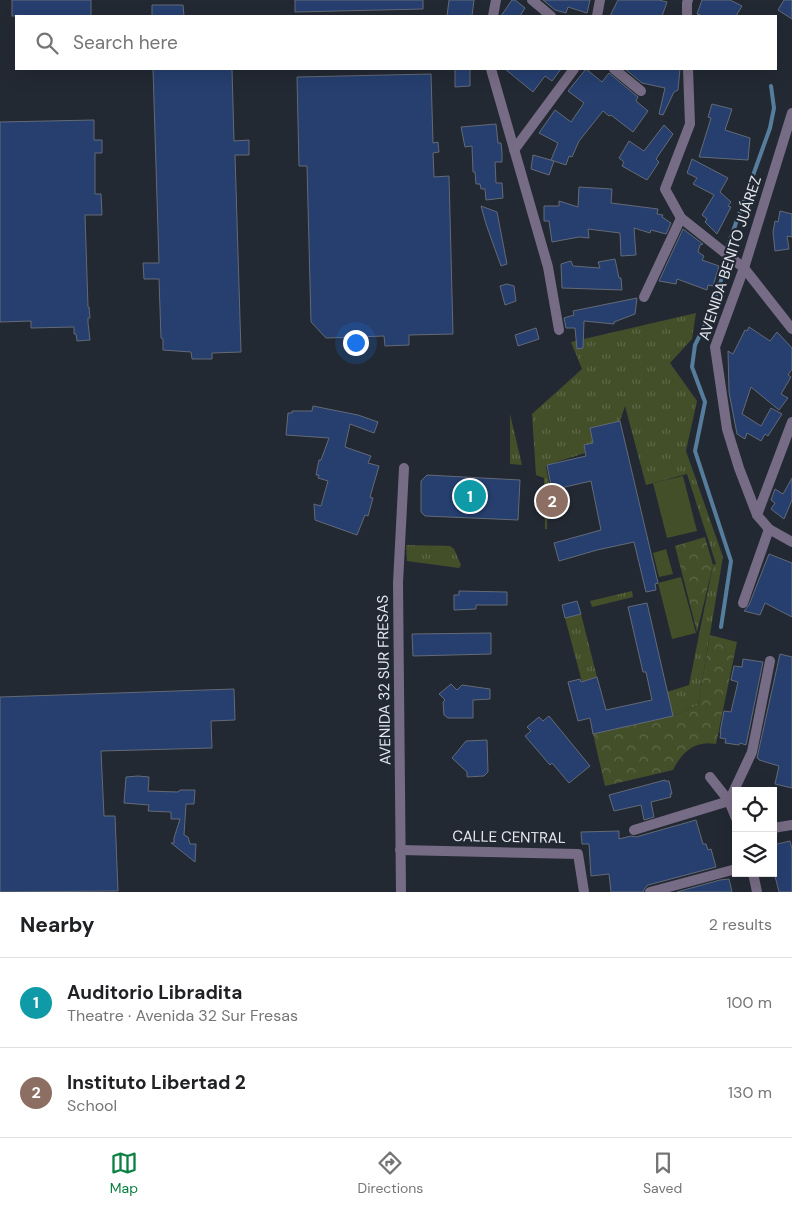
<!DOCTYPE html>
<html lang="en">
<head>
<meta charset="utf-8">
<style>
	:root { --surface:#fff; --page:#f6f6f6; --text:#202124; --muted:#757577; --line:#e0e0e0; --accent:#0b8043 }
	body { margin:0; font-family:"DM Sans",sans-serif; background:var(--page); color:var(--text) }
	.controls { position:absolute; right:15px; bottom:15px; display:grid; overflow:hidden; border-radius:0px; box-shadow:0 5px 20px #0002 }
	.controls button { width:45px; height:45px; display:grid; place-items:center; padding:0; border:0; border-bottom:1px solid var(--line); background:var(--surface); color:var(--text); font:25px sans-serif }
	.you { position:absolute; left:355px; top:342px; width:18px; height:18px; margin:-12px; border:4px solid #fff; border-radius:50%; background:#1a73e8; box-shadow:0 0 0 8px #1a73e833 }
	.badge { display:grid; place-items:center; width:32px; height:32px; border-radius:50%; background:var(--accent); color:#fff; font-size:16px; font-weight:700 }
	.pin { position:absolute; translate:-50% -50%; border:2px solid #fff; box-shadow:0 1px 5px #0006 }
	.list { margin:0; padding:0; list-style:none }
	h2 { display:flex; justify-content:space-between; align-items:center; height:65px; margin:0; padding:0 20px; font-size:21px }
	h2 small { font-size:16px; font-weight:400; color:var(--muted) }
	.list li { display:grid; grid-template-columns:32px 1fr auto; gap:15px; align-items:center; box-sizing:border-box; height:90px; padding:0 20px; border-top:1px solid var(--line) }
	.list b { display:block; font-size:19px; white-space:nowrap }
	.list p { margin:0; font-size:16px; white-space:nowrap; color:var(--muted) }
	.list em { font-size:16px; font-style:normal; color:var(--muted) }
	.icon { flex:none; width:28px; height:28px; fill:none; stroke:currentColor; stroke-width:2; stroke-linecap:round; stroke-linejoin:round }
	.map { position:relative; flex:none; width:792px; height:892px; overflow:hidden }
	.search { position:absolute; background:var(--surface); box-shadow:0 5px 20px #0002; left:15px; right:15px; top:15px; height:55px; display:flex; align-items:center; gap:12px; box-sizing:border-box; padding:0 18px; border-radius:0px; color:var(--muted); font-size:19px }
	.sheet { height:245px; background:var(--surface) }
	nav { display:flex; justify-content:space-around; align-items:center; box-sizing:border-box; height:70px; border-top:1px solid var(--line); background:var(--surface); font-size:14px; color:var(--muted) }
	nav a { display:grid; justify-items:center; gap:2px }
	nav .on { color:var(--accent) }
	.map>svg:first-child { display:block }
	.grass { fill:url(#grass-tufts) }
	.forest { fill:url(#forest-crowns) }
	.garden { fill:#434f29 }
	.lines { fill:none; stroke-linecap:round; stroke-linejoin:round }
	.stream { stroke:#577d9c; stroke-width:4 }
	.building { fill:#263f6f; stroke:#636a76 }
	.minor { stroke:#776c85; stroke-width:10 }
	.labels { text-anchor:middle; stroke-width:4.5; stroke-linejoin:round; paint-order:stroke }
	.street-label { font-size:15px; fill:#e5e9f0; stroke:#232933 }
</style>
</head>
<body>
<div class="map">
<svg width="792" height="892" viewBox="0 0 792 892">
	<defs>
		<pattern id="grass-tufts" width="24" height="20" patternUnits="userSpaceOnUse" patternTransform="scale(1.25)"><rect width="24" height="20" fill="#434f29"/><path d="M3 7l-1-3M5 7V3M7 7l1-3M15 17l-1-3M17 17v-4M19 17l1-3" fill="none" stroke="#5e6848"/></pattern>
		<pattern id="forest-crowns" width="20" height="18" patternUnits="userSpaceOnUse" patternTransform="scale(1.25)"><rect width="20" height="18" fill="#434f29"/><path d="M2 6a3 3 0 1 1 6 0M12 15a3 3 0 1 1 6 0" fill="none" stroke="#5e6848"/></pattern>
	</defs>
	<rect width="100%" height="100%" fill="#232933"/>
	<g class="grass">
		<polygon points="696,313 692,339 670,363 697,401 686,451 723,557 698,705 673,716 667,692 689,685 713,565 716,564 687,474 646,485 625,406 620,421 590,428 593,443 584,445 585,453 547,465 546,467 551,491 548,492 547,529 545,529 544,478 536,475 532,414 582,369 571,342"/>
		<polygon points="510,414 522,465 510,464"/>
		<polygon points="406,545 450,546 454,549 461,565 459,568 407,561"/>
		<polygon points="632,591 633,597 592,607 590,601"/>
		<polygon points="581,614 597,677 582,682 565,618"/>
	</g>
	<g class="forest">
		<polygon points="705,537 713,565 697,632 675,546"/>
		<path d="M710,635L737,642L716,744C695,740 682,752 673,770L605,786L593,734L673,716L698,705Z"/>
	</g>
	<g class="garden">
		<polygon points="683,476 697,531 667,538 653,483"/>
		<polygon points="666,549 673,574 659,577 653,553"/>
		<polygon points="681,577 696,633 672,639 658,583"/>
	</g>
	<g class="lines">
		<polyline class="stream" points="721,627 731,561 695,451 705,402 692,367 695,345 710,315 723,274 727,248 770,128 774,108 771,86"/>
	</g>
	<g class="building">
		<rect x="12" y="0" width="79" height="16"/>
		<polygon points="295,0 423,0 423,9 295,12"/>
		<polygon points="449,0 474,0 472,16 447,16"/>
		<polygon points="512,0 515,0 525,8 520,16 501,16"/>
		<polygon points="543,0 590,0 587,13 568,7 566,13 555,10"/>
		<polygon points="618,0 659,0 667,2 662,16 610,16"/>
		<polygon points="702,0 730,0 742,6 736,16 703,16 697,14"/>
		<polygon points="784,0 792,0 792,19 778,10"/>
		<polygon points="152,5 183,5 184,16 152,16"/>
		<polygon points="153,69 232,69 234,141 249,140 249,155 235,155 241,352 212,353 212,359 192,359 191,352 163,350 163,339 161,338 159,279 144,279 143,263 159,263"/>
		<polygon points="455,69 470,69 470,86 455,87"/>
		<polygon points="505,69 561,69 552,81 545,76 533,92"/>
		<polygon points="586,69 602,82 609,73 638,97 636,101 648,111 633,132 611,115 609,116 603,111 579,141 572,157 569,156 566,165 551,160 558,143 539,133 555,110 571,122 584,103 568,91"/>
		<polygon points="625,69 680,69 678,90 674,92 663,115 659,114 665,88 642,83"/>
		<polygon points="431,74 433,143 438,142 439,152 433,153 434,177 449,176 453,334 409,335 409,345 385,346 384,336 326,338 311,322 307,166 299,166 297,77"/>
		<polygon points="712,104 732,109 725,130 750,138 748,160 699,157 711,118 708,117"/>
		<polygon points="94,120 94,140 102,140 102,153 95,153 95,194 101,194 102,215 85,215 88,307 89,307 90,318 88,318 88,323 90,340 77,341 76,334 74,334 74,327 31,328 31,321 0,322 0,122"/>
		<polygon points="496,124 498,143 501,143 502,153 502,162 495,162 496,183 502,183 503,198 486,200 485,189 481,189 480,184 476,184 475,172 473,172 472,146 465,147 461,127"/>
		<polygon points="664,125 673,134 656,159 659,162 647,180 622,166 624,162 619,158 629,141 644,151"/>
		<polygon points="533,155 554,161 549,175 531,169"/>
		<polygon points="692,159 728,178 720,192 731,202 728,206 731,207 717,234 705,222 707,219 702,215 714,195 693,184 697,178 687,173"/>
		<polygon points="579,187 612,189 611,203 658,209 657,214 663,215 662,217 671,223 666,234 651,230 650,233 634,228 636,255 621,256 620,233 588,229 589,238 579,237 552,242 549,221 544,221 544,206 559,206 559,201 578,207"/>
		<polygon points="481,206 497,212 507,264 501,266 486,224"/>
		<polygon points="780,211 792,214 792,237 787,236 789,249 775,251 773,232 775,221 778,222"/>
		<polygon points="683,229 703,244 700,245 698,252 704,256 702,260 719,266 713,286 708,285 707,290 677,279 676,284 659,281"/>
		<polygon points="615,259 619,278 621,278 622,290 562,288 561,264 571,261 573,266 600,268 598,262"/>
		<polygon points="507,284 514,286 516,301 505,305 500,286"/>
		<polygon points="637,298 635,314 614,322 614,324 584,321 583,348 577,349 575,328 566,328 564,318 574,315 573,311"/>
		<polygon points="749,327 770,341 777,332 792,348 792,369 788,375 791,377 781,394 788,398 779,410 751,387 742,414 761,426 771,408 782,414 768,436 765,434 761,441 747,433 745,439 737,434 729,392 728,351 733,354 745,330 747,331"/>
		<polygon points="536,328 539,339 518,346 515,335"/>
		<polygon points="313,406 358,415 378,422 374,433 350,424 345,447 371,456 368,463 379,466 370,497 373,498 368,516 365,515 357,535 315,520 314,504 321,506 328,481 318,478 319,475 316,475 319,460 321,460 329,438 286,435 288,413 292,413 292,411 312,411"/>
		<polygon points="620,421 658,583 655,584 656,590 646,592 634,542 597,550 559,561 554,543 601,530 591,481 552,490 547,465 586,456 584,445 593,443 590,428"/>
		<polygon points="427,475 520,480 518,520 425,516 421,512 421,481"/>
		<polygon points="792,478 792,500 784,519 771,509 775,503 771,500 775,489 783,494"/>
		<polygon points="769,554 792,563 792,617 765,603 760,615 744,611 749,605"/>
		<polygon points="459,591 507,592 507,605 476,605 476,609 454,610 454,595 459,595"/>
		<polygon points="577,601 581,614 565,618 562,605"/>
		<polygon points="647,603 673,716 593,734 590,718 578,721 568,682 580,679 581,682 597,677 606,710 652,700 646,672 643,672 628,607"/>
		<polygon points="491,633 491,654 413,656 412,634"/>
		<polygon points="780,654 792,657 792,788 775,784 779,766 759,760 759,759 757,758"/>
		<polygon points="743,659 763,662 746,745 740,743 739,745 725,743 726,739 720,738 721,732 720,732 724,711 731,712 738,682 731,680 734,666 742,667"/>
		<polygon points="451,684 457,690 462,685 490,689 490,699 473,700 473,718 448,718 444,715 443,702 445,700 439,694"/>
		<polygon points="234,689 235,720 211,721 212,748 101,751 104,816 115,816 118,891 0,892 0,697"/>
		<polygon points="549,716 590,766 569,783 552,763 550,765 525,736 531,731 527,727 539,717 543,721"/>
		<polygon points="487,740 488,772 484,776 467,777 467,772 452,758 466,741"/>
		<polygon points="138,776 149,777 148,791 178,792 180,790 195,790 194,804 186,804 184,835 188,837 190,844 196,844 195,862 171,843 174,843 174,838 180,819 171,819 171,812 148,811 149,805 124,803 126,777"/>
		<polygon points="665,780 665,781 669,781 672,794 670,794 671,797 651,802 654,817 644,820 641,805 614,811 609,795"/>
		<polygon points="696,820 703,844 706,844 708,850 711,849 716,867 648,885 645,888 643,892 611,892 609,874 591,876 589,844 582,844 581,832 619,831 619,839 631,836 636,837"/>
		<polygon points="790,841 792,849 792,892 779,892 773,868 773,845"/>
		<polygon points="729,879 732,892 677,892 720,880"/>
	</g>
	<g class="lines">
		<g class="minor">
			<polyline points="532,0 551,16"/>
			<polyline points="493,16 496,0"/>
			<polyline points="597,16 600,0"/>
			<polyline points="687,16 687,3 688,0"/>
			<polyline points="491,69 548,267 559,330"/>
			<polyline points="614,69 641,91"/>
			<polyline points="688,69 690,124 665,189 681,218 744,268 792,329"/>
			<polyline points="792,113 744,268 715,347 727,429 739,468 757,515 769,529 792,542"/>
			<polyline points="514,150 574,69"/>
			<polyline points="644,297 681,218"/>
			<polyline points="757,515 792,422"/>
			<polyline points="743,603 769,529"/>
			<polyline points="710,777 729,801 736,818"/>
			<polyline points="773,828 792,825"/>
			<polyline points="634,830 729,801 752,752 770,661"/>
			<polyline points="400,850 578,854 584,892"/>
			<polyline points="753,873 757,892"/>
			<polyline points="401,892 398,583 404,468"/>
			<polyline points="650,892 736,869"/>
		</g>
	</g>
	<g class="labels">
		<g class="street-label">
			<text transform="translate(730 258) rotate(-72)" y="5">AVENIDA BENITO JUÁREZ</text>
			<text transform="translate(384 680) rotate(-91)" y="5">AVENIDA 32 SUR FRESAS</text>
			<text transform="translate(509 837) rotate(1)" y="5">CALLE CENTRAL</text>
		</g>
	</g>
</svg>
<div class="controls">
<button><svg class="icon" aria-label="locate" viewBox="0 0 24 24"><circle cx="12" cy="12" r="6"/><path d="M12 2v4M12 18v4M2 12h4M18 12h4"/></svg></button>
<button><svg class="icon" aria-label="layers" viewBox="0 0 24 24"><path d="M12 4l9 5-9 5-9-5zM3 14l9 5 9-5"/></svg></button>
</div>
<div class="you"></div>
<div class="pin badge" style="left:470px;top:496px;background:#0f9aa8">1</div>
<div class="pin badge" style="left:552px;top:501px;background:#8d6e63">2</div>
<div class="search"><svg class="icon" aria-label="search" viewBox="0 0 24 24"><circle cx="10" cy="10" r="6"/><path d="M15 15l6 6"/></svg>Search here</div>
</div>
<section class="sheet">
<h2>Nearby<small>2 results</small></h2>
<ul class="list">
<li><span class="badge" style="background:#0f9aa8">1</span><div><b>Auditorio Libradita</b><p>Theatre · Avenida 32 Sur Fresas</p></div><em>100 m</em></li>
<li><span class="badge" style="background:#8d6e63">2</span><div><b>Instituto Libertad 2</b><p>School</p></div><em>130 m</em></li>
</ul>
</section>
<nav>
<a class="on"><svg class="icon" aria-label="map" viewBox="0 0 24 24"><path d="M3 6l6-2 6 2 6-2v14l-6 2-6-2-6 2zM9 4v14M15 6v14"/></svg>Map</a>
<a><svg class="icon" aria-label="directions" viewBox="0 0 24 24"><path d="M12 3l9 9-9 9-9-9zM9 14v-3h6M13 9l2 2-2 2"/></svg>Directions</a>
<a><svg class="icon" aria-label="saved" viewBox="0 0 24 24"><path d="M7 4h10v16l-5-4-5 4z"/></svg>Saved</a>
</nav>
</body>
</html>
